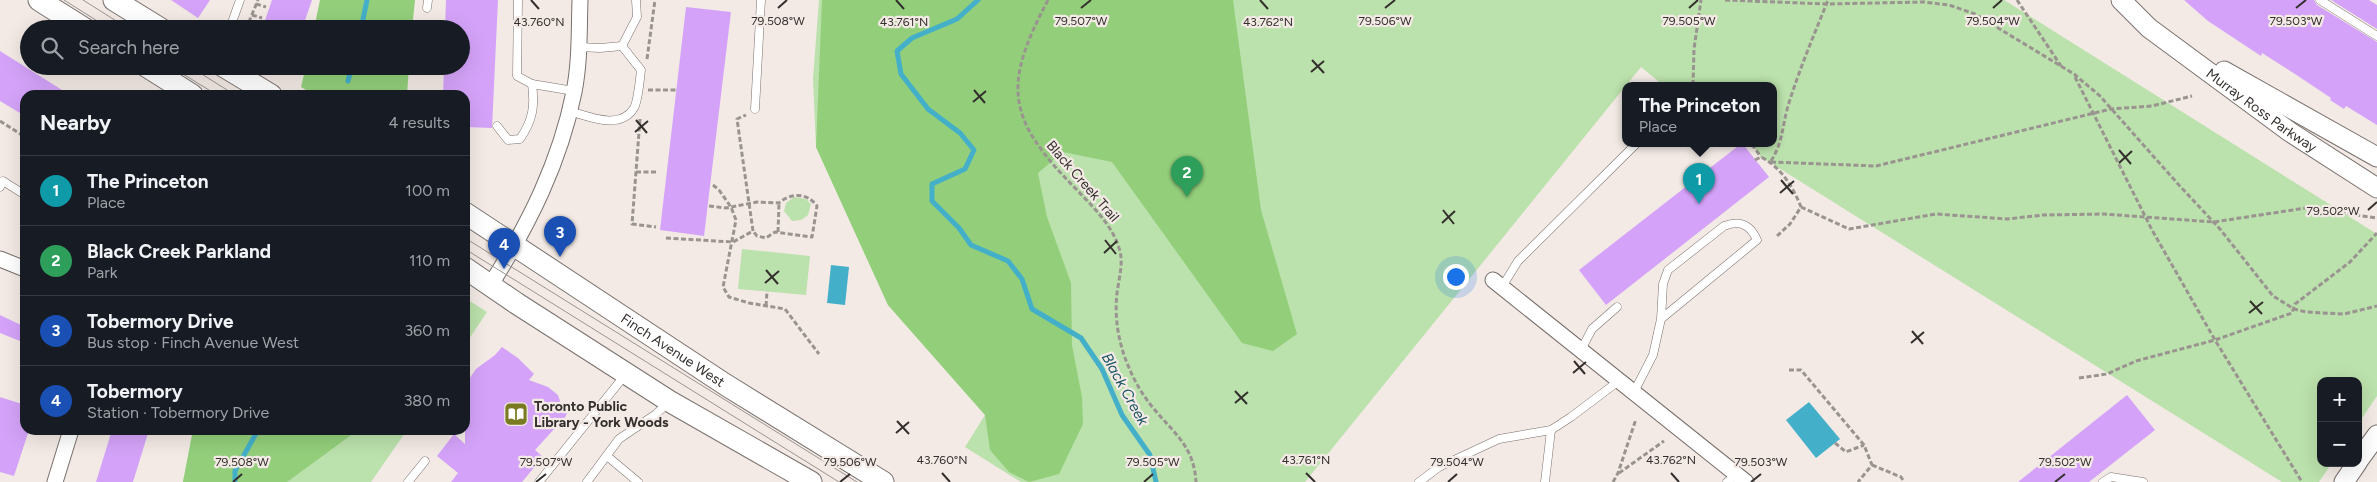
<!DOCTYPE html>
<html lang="en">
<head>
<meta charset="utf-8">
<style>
	:root { --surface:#171b24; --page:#20242c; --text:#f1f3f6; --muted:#9ea1a6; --line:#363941; --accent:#0b8043 }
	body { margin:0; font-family:Figtree,sans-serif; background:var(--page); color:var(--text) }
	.controls { position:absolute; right:15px; bottom:15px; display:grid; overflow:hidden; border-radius:10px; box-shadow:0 5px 20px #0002 }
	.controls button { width:45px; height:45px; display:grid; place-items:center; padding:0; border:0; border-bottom:1px solid var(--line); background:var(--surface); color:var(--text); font:25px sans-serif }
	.you { position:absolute; left:1455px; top:276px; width:18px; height:18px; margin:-12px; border:4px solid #fff; border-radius:50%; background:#1a73e8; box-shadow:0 0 0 8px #1a73e833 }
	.badge { display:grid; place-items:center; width:32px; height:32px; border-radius:50%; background:var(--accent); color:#fff; font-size:16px; font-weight:700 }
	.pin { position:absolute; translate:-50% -41px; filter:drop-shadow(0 1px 2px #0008) }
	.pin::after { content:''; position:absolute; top:26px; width:18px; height:15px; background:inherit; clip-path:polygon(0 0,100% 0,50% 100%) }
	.popup { position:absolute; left:1622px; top:82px; width:155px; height:65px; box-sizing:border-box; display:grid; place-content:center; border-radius:10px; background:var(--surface); filter:drop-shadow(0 1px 4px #0005); font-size:16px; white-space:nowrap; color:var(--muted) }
	.popup b { font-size:19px; color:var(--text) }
	.popup::after { content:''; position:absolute; left:50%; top:100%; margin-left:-10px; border:10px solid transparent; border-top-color:var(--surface) }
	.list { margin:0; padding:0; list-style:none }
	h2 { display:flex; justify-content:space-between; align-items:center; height:65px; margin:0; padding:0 20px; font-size:21px }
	h2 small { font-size:16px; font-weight:400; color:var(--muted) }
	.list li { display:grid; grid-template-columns:32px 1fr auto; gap:15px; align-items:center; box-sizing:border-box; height:70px; padding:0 20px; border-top:1px solid var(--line) }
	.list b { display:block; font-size:19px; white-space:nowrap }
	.list p { margin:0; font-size:16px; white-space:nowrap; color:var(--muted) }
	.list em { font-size:16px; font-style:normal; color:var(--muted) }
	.icon { flex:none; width:28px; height:28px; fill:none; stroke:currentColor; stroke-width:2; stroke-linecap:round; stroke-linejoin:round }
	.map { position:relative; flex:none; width:2377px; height:482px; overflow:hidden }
	.search { position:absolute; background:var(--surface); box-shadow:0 5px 20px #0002; left:20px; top:20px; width:450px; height:55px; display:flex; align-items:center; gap:12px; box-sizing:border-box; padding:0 18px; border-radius:28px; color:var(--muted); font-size:19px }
	.panel { position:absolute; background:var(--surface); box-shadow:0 5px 20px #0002; left:20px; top:90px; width:450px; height:345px; border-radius:15px }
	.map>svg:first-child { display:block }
	.green { fill:#bbe1ac }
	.forest { fill:#93cf7b }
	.water { fill:#44afc9 }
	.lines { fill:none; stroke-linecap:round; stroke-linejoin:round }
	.stream { stroke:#44afc9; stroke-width:5 }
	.building { fill:#d4a3f9 }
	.service-casing { stroke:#79716d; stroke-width:9 }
	.minor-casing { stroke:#79716d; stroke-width:17 }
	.tertiary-casing { stroke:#79716d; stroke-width:21 }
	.secondary-casing { stroke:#79716d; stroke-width:23 }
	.path { stroke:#9a9490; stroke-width:3; stroke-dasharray:5 2.5; stroke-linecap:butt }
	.service { stroke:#fff; stroke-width:8 }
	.minor { stroke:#fff; stroke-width:15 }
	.tertiary { stroke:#fff; stroke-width:19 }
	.secondary { stroke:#fff; stroke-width:21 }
	.tram { stroke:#9b9490; stroke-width:1 }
	.ticks { fill:none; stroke:#332f2d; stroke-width:2 }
	.labels { text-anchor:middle; stroke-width:4.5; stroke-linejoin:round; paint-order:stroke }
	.street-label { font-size:14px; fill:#332f2d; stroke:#f3eae5 }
	.poi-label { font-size:14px; font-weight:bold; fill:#332f2d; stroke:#f3eae5; text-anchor:start }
	.water-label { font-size:15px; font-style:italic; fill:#1a5564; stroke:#f3eae5 }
	.ticks-label { font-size:12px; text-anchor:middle; fill:#332f2d; stroke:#f3eae5; stroke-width:4.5; stroke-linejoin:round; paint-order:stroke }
</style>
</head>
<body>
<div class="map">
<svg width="2377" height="482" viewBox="0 0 2377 482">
	<rect width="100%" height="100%" fill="#f3eae5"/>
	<g class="green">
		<polygon points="819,0 2004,0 2377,234 2377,396 2358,424 2358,381 2321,381 2321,463 2332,463 2319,482 2282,482 1761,157 1753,146 1747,143 1773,143 1773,85 1663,85 1641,67 1305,482 1021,482 965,447 985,415 888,305 816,147 813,79"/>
		<polygon points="794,197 806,199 811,204 808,215 801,220 792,221 784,211 786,203"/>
		<polygon points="742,249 810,256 806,295 738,289"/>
		<polygon points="465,298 487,312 465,345"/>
		<polygon points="193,430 407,430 371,482 183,482"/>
	</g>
	<g class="forest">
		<polygon points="320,0 415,0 412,29 314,29"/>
		<polygon points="822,0 1233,0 1261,210 1297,334 1273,351 1242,343 1112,162 1063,152 1038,173 1047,217 1071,283 1072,345 1082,397 1083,424 1059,474 1029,482 1009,472 990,450 985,415 888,305 816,147"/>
		<polygon points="306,66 409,66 407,95 314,95 301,87"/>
		<polygon points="193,430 358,430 287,482 183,482"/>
	</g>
	<g class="water">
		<polygon points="831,265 849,267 845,305 827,303"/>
		<polygon points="1809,402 1840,439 1816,458 1786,420"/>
	</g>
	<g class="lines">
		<g class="stream">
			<polyline points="978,0 957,19 912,38 897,51 901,74 928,109 960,133 974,150 965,169 932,184 932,201 959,228 971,245 1008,261 1022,279 1032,309 1081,338 1102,369 1122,415 1150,455 1156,482"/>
			<polyline points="361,29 367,0"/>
			<polyline points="348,81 352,66"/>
			<polyline points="235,482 235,471 258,430"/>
		</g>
	</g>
	<g class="building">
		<polygon points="171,0 210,0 198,18"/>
		<polygon points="272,0 312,0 302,29 262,29"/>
		<polygon points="446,0 498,0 492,128 465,127 465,95 443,95 444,66 461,66 461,29 445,29"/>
		<polygon points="2184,0 2314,0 2317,5 2377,42 2377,125 2346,106 2344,109 2330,100 2331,98 2298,76 2262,53 2261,56 2208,21"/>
		<polygon points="2331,0 2369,0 2377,5 2377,29"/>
		<polygon points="686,7 731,12 704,236 660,230"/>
		<polygon points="0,51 70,95 25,95 25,116 0,101"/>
		<polygon points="1742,143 1769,177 1606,305 1579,270"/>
		<polygon points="0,315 25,327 25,343 0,333"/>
		<polygon points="502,347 518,358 534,374 529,380 548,387 558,395 561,404 569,405 566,416 535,450 543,457 522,482 451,482 458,473 437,456 454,434 465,444 465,385 476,369 495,355"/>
		<polygon points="2127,395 2155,430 2089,482 2018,482"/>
		<polygon points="0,397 25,405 25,430 29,430 14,476 0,472"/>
		<polygon points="112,430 149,430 133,482 96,482"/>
	</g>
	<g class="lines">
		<g class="service-casing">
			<g id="service">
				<polyline points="2320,0 2377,36"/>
				<polyline points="427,8 428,0"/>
				<polyline points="230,28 240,0"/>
				<polyline points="579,47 600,48 622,46 637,17 636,0"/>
				<polyline points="532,84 574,91"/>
				<polyline points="755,109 761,0"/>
				<path d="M569,111C588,116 620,131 634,108C638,101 640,79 641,70L622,46"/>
				<path d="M497,126L508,140L520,139C533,120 535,106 532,84L517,76L518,0"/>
				<polyline points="0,187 3,181 25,195"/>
				<polyline points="1502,287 1518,261 1637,143"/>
				<polyline points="1581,350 1592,329 1617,307"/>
				<path d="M1634,392L1653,355L1661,319L1757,240C1750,224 1740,220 1724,226L1668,270L1663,284L1661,319"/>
				<polyline points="607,456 638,482"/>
				<polyline points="408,482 425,461"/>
				<polyline points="539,482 625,375"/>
				<polyline points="587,482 619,439 656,414 668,403"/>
				<polyline points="1419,482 1439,467 1499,439 1551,430 1571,417 1620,380"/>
				<polyline points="1545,482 1551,430"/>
				<polyline points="1727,482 1737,474"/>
				<polyline points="2103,482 2111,477 2143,482"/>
			</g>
		</g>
		<g class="minor-casing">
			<g id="minor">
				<polyline points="0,259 25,269"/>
				<polyline points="1493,280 1746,482"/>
				<path d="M491,284C529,224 560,162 574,92C580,62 579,31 580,0"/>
				<polyline points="55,482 71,430"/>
			</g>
		</g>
		<g class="tertiary-casing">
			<g id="tertiary">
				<path id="s1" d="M2121,0L2149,28L2290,132L2377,188"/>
				<polyline points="2224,71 2377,157"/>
				<polyline points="2358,461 2377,435"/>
				<polyline points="2344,482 2357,463"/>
			</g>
		</g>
		<g class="secondary-casing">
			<g id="secondary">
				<polyline points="39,0 85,29"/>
				<polyline points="114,0 161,29"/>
				<polyline points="146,66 192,95"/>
				<polyline points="223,66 271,95"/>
				<path id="s2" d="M465,213L726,385L883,482"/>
				<polyline points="465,268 516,303 669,401 811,482"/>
			</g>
		</g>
		<g class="path">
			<path d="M1048,0C1001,88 1008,120 1077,190C1093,207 1112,225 1119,248C1124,262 1119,278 1117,293C1114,319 1119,346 1130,370C1136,384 1144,397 1154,409C1175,434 1194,447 1196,482"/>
			<polyline points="1725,0 1826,4 1924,2 1949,5 1975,14 2074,74 2100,96 2178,184 2220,229 2273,296 2294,309 2306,312 2344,314 2377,306"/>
			<polyline points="2017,0 2061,66"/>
			<polyline points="256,4 266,7"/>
			<polyline points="252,15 262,18"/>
			<polyline points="248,26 257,29"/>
			<polyline points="246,29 258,0"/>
			<polyline points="647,59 655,0"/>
			<polyline points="2075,77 2152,230 2215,340 2302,482"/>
			<polyline points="1693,85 1694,49 1701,0"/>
			<polyline points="648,90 677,90"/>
			<polyline points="640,119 632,224 656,227"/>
			<polyline points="0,121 25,137"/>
			<polyline points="1744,143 1753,146 1761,157"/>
			<path d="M1755,160L1761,157C1781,167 1793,187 1801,207L1790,224L1777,236"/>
			<path d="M1771,161C1783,142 1782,127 1788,106C1799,70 1814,35 1828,0"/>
			<polyline points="1771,162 1876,166 2111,109 2152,106 2192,96"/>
			<polyline points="25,170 25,172"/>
			<polyline points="636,172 657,172"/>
			<polyline points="713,185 719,190 731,207 736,220 723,287 729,297 749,303 785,309 819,354"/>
			<path d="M709,206L726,208L757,202L779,203C790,193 807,192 817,206L812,237L775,232L766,238L757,236L753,231"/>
			<polyline points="1801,207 1849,229 1936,214 2007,219 2043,215 2103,214 2214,222 2306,208 2377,218"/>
			<polyline points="778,232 779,203"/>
			<polyline points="666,238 733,242 753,231 737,119 746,115"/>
			<polyline points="766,306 767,291"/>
			<polyline points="1789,370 1801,370 1864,445 1872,465 1858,482"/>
			<polyline points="2079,378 2107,374 2136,361 2215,340 2292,313 2295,304 2350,262 2377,233"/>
			<polyline points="1835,443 1846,452 1864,445"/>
			<polyline points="1872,465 1901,477 1904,482"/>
			<polyline points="1619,473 1664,441"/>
			<polyline points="1613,482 1618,473 1636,419"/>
		</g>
		<use href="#service" class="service"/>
		<use href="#minor" class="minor"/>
		<use href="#tertiary" class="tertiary"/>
		<use href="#secondary" class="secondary"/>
		<g class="tram">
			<polyline points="64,0 110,29"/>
			<polyline points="83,0 129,29"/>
			<polyline points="170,66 217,95"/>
			<polyline points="189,66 235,95"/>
			<polyline points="465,238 857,482"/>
			<polyline points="465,249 839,482"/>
		</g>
	</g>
	<path class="ticks" d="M531,0L539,9M896,0L904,9M1260,0L1268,9M778,8L787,0M1081,8L1091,0M1385,8L1395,0M1689,8L1698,0M1993,8L2002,0M2296,8L2306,0M1312,60L1324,73M1311,72L1324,61M974,90L985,103M973,102L986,91M636,120L647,133M635,132L648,121M2119,150L2131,164M2119,163L2132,151M1781,180L1793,194M1780,193L1794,181M1443,210L1454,224M2368,210L2377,202M1442,223L1455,211M1105,240L1116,254M1104,253L1117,241M766,270L778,284M765,283L779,271M2250,301L2262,314M2249,313L2263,302M1912,331L1923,344M1911,343L1924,332M1574,361L1585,374M1573,373L1586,362M1235,391L1247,404M1235,403L1248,392M897,421L909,434M896,433L909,422M942,473L950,482M1306,473L1315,482M1671,473L1679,482M233,482L242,474M536,482L546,474M840,482L850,474M1144,482L1153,474M1448,482L1457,474M1751,482L1761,474M2055,482L2065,474"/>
	<defs>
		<g id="library-square" transform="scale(1.25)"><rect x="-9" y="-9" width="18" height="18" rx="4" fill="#7a7a22" stroke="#f3eae5"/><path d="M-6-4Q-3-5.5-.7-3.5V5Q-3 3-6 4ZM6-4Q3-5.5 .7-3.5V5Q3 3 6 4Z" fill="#fff"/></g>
	</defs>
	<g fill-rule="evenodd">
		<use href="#library-square" x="516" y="414"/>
	</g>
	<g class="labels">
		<g class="street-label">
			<text dy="5" stroke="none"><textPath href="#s1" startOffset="179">Murray Ross Parkway</textPath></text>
			<text transform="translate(1083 181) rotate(49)" y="5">Black Creek Trail</text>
			<text dy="5" stroke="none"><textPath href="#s2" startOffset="249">Finch Avenue West</textPath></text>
		</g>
		<g class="poi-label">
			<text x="534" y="411">Toronto Public<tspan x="534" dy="16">Library - York Woods</tspan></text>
		</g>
		<g class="water-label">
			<text transform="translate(1125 389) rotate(61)" y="5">Black Creek</text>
		</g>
	</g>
	<g class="ticks-label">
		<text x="778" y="25">79.508°W</text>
		<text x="1081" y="25">79.507°W</text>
		<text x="1385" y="25">79.506°W</text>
		<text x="1689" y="25">79.505°W</text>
		<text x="1993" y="25">79.504°W</text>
		<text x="2296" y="25">79.503°W</text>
		<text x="1268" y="26">43.762°N</text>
		<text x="539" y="26">43.760°N</text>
		<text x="904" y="26">43.761°N</text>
		<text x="2333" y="215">79.502°W</text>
		<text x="942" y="464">43.760°N</text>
		<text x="1306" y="464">43.761°N</text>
		<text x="1671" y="464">43.762°N</text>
		<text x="242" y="466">79.508°W</text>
		<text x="546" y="466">79.507°W</text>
		<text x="850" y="466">79.506°W</text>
		<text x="1153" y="466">79.505°W</text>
		<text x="1457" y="466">79.504°W</text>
		<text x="1761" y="466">79.503°W</text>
		<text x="2065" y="466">79.502°W</text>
	</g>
</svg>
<div class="controls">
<button>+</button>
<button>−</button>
</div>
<div class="you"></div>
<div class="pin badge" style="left:1699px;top:204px;background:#0f9aa8">1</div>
<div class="popup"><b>The Princeton</b>Place</div>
<div class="pin badge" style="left:1187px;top:197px;background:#2e9e5b">2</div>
<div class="pin badge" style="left:560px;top:257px;background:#1a4fb4">3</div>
<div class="pin badge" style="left:504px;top:269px;background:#1a4fb4">4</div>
<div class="search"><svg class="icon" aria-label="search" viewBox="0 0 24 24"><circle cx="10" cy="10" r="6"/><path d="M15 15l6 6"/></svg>Search here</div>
<section class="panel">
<h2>Nearby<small>4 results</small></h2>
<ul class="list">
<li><span class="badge" style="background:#0f9aa8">1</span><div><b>The Princeton</b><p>Place</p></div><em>100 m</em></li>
<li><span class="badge" style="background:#2e9e5b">2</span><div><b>Black Creek Parkland</b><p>Park</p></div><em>110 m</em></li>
<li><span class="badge" style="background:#1a4fb4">3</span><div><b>Tobermory Drive</b><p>Bus stop · Finch Avenue West</p></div><em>360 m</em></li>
<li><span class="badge" style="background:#1a4fb4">4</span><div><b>Tobermory</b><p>Station · Tobermory Drive</p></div><em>380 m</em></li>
</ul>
</section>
</div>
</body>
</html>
